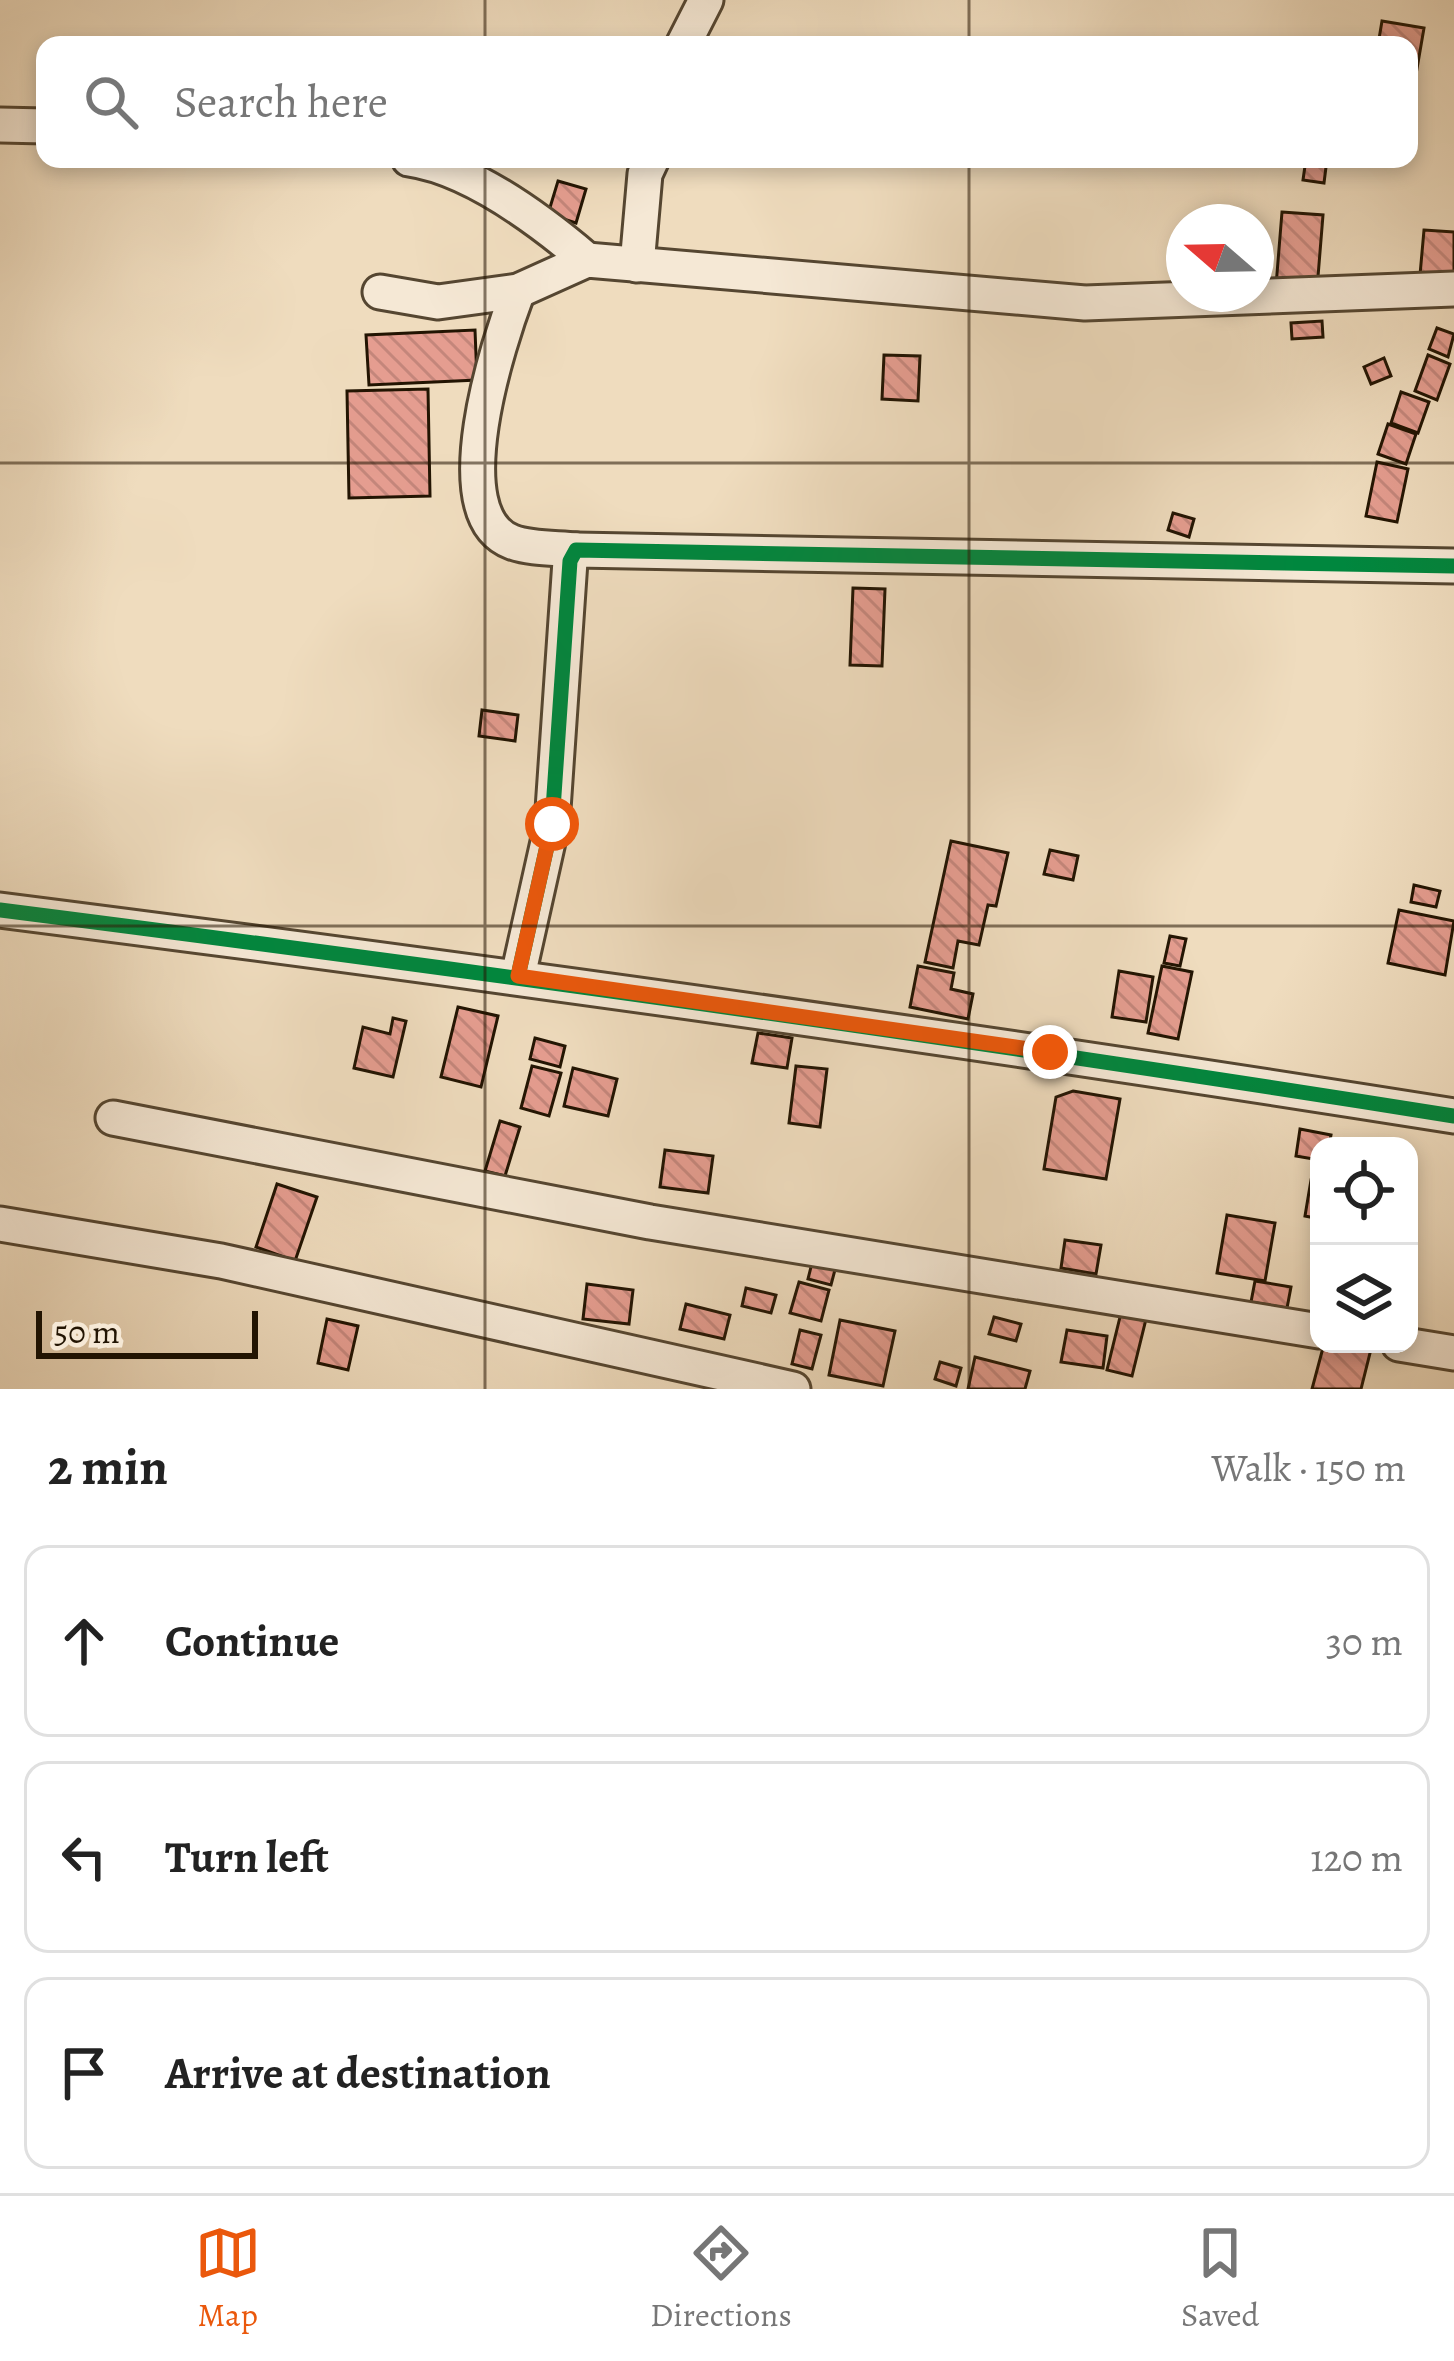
<!DOCTYPE html>
<html lang="en">
<head>
<meta charset="utf-8">
<style>
	:root { --surface:#fff; --page:#f6f6f6; --text:#222; --muted:#767676; --line:#e0e0e0; --accent:#ea580c }
	body { margin:0; font-family:Alegreya,serif; background:var(--page); color:var(--text) }
	.controls { position:absolute; right:36px; bottom:36px; display:grid; overflow:hidden; border-radius:24px; box-shadow:0 6px 18px #0003 }
	.controls button { width:108px; height:108px; display:grid; place-items:center; padding:0; border:0; border-bottom:3px solid var(--line); background:var(--surface); color:var(--text); font:60px sans-serif }
	.compass { position:absolute; left:1166px; top:204px; width:108px; height:108px; border-radius:50%; background:var(--surface); box-shadow:0 6px 18px #0003; rotate:290deg }
	.scale { position:absolute; left:36px; bottom:30px; width:222px; box-sizing:border-box; padding-left:12px; border:6px solid #221402; border-top:0; font-size:33px; line-height:42px; white-space:nowrap; color:#221402; -webkit-text-stroke:9px #f5e8d5; paint-order:stroke }
	.stop { position:absolute; width:36px; height:36px; margin:-27px; border:9px solid #ea580c; border-radius:50%; background:#fff }
	.stop.end { background:#ea580c; border-color:#fff; box-shadow:0 3px 12px #0008 }
	.list { margin:0; padding:0; list-style:none }
	h2 { display:flex; justify-content:space-between; align-items:center; height:156px; margin:0; padding:0 48px; font-size:51px }
	h2 small { font-size:39px; font-weight:400; color:var(--muted) }
	.list li { display:grid; grid-template-columns:78px 1fr auto; gap:36px; align-items:center; box-sizing:border-box; height:192px; margin:0 24px 24px; padding:0 24px; border:3px solid var(--line); border-radius:24px }
	.list b { display:block; font-size:45px; white-space:nowrap }
	.list em { font-size:39px; font-style:normal; color:var(--muted) }
	.icon { flex:none; width:66px; height:66px; fill:none; stroke:currentColor; stroke-width:2; stroke-linecap:round; stroke-linejoin:round }
	.map { position:relative; flex:none; width:1454px; height:1389px; overflow:hidden }
	.search { position:absolute; background:var(--surface); box-shadow:0 6px 18px #0003; left:36px; right:36px; top:36px; height:132px; display:flex; align-items:center; gap:30px; box-sizing:border-box; padding:0 42px; border-radius:24px; color:var(--muted); font-size:45px }
	.sheet { height:804px; background:var(--surface) }
	nav { display:flex; justify-content:space-around; align-items:center; box-sizing:border-box; height:168px; border-top:3px solid var(--line); background:var(--surface); font-size:33px; color:var(--muted) }
	nav a { display:grid; justify-items:center; gap:6px }
	nav .on { color:var(--accent) }
	.map>svg:first-child { display:block }
	.building { fill:url(#building-back-hatch); stroke:#221402; stroke-width:3 }
	.lines { fill:none; stroke-linecap:round; stroke-linejoin:round }
	.minor-casing { stroke:#554631; stroke-width:39 }
	.minor { stroke:#f5e8d5; stroke-width:33 }
	.cycleway-casing { stroke:#f5e8d5; stroke-width:22 }
	.cycleway { stroke:#00873e; stroke-width:15 }
	.route { stroke:#ea580c; stroke-width:15 }
	.grid { fill:none; stroke:#221402; stroke-width:3; stroke-opacity:0.55 }
</style>
</head>
<body>
<div class="map">
<svg width="1454" height="1389" viewBox="0 0 1454 1389">
	<defs>
		<pattern id="building-back-hatch" width="6" height="6" patternUnits="userSpaceOnUse" patternTransform="scale(3)"><rect width="6" height="6" fill="#e59d90"/><path d="M-1 5l2 2M0 0l6 6M5-1l2 2" fill="none" stroke="#c4867b"/></pattern>
	</defs>
	<rect width="100%" height="100%" fill="#efdcbe"/>
	<filter id="stains"><feTurbulence type="fractalNoise" baseFrequency=".00167" numOctaves="4"/><feColorMatrix values="0 0 0 0 .2 0 0 0 0 .09 0 0 0 0 .02 0 0 0 .5 -.17"/></filter>
	<radialGradient id="worn" r=".72"><stop offset=".6" stop-color="#630" stop-opacity="0"/><stop offset="1" stop-color="#630" stop-opacity=".3"/></radialGradient>
	<g class="building">
		<polygon points="1382,21 1424,28 1409,115 1409,45 1378,45"/>
		<polygon points="1306,159 1327,159 1324,183 1303,180"/>
		<polygon points="558,181 586,189 576,223 548,214"/>
		<polygon points="1282,212 1323,215 1317,289 1276,286"/>
		<polygon points="1424,230 1454,232 1454,278 1420,275"/>
		<polygon points="1322,321 1323,337 1292,339 1291,323"/>
		<polygon points="1437,328 1454,334 1448,357 1429,349"/>
		<polygon points="475,330 477,380 369,385 366,335"/>
		<polygon points="884,355 920,356 918,401 882,399"/>
		<polygon points="1428,355 1450,364 1437,400 1415,391"/>
		<polygon points="1384,358 1391,376 1371,384 1364,367"/>
		<polygon points="428,389 430,496 349,498 347,391"/>
		<polygon points="1401,392 1429,402 1418,433 1391,423"/>
		<polygon points="1388,424 1416,434 1406,464 1378,454"/>
		<polygon points="1377,462 1408,469 1397,522 1366,516"/>
		<polygon points="1173,513 1194,519 1189,537 1168,530"/>
		<polygon points="853,588 885,589 882,666 850,665"/>
		<polygon points="482,710 518,715 515,741 479,736"/>
		<polygon points="951,841 1008,853 996,906 988,905 979,945 958,941 953,968 925,962"/>
		<polygon points="1050,850 1078,856 1073,880 1044,874"/>
		<polygon points="1414,885 1440,891 1436,907 1411,902"/>
		<polygon points="1399,910 1454,921 1445,975 1388,963"/>
		<polygon points="1170,936 1186,939 1180,966 1164,963"/>
		<polygon points="918,966 954,973 951,989 973,994 968,1019 910,1007"/>
		<polygon points="1162,966 1192,972 1178,1039 1148,1033"/>
		<polygon points="1119,971 1153,977 1146,1022 1112,1017"/>
		<polygon points="458,1007 498,1016 481,1087 441,1077"/>
		<polygon points="393,1018 406,1021 393,1077 354,1068 363,1027 390,1034"/>
		<polygon points="758,1033 792,1038 787,1068 752,1063"/>
		<polygon points="535,1038 565,1046 560,1067 530,1059"/>
		<polygon points="532,1066 561,1073 549,1116 521,1108"/>
		<polygon points="796,1066 827,1069 820,1127 789,1123"/>
		<polygon points="573,1068 617,1079 608,1116 564,1106"/>
		<polygon points="1073,1091 1120,1099 1106,1179 1044,1169 1056,1097"/>
		<polygon points="500,1121 520,1127 505,1176 485,1171"/>
		<polygon points="1300,1129 1331,1135 1329,1146 1319,1146 1319,1160 1296,1156"/>
		<polygon points="665,1150 713,1156 708,1193 660,1187"/>
		<polygon points="1311,1180 1319,1182 1319,1236 1312,1234 1315,1218 1305,1216"/>
		<polygon points="277,1184 317,1197 295,1261 256,1247"/>
		<polygon points="1227,1215 1275,1223 1265,1281 1217,1273"/>
		<polygon points="1065,1240 1101,1245 1096,1274 1061,1268"/>
		<polygon points="814,1255 837,1262 831,1285 808,1279"/>
		<polygon points="1255,1281 1291,1287 1287,1308 1251,1302"/>
		<polygon points="799,1282 829,1290 821,1321 790,1313"/>
		<polygon points="587,1284 633,1290 629,1324 583,1319"/>
		<polygon points="746,1288 776,1295 771,1313 742,1306"/>
		<polygon points="686,1304 730,1315 724,1339 680,1329"/>
		<polygon points="1121,1313 1146,1319 1132,1376 1107,1370"/>
		<polygon points="994,1317 1021,1324 1016,1341 989,1334"/>
		<polygon points="327,1319 358,1326 348,1370 318,1363"/>
		<polygon points="840,1320 895,1331 883,1386 829,1375"/>
		<polygon points="800,1330 821,1335 812,1369 792,1364"/>
		<polygon points="1067,1330 1107,1336 1103,1368 1061,1362"/>
		<polygon points="1324,1344 1353,1344 1371,1349 1361,1389 1312,1389"/>
		<polygon points="975,1357 1030,1371 1025,1389 968,1389"/>
		<polygon points="940,1362 961,1368 956,1386 935,1379"/>
	</g>
	<g class="lines">
		<g class="minor-casing">
			<g id="minor">
				<polyline points="683,45 706,0"/>
				<polyline points="0,125 45,126"/>
				<path d="M409,159C471,168 540,220 587,260"/>
				<polyline points="637,265 645,174 652,159"/>
				<path d="M518,291C499,341 441,515 512,542C530,549 557,548 576,550"/>
				<polyline points="380,292 438,302 518,291 587,260 1085,303 1454,289"/>
				<path d="M0,910C486,972 970,1039 1454,1116"/>
				<polyline points="518,976 552,824 570,561 576,550 1454,566"/>
				<polyline points="113,1118 650,1222 1319,1331"/>
				<polyline points="0,1224 221,1261 793,1389"/>
				<polyline points="1399,1344 1454,1353"/>
			</g>
		</g>
		<use href="#minor" class="minor"/>
		<g class="cycleway-casing">
			<g id="cycleway">
				<path d="M0,910C486,972 970,1039 1454,1116"/>
				<polyline points="518,976 552,824 570,561 576,550 1454,566"/>
			</g>
		</g>
		<use href="#cycleway" class="cycleway"/>
	</g>
	<g class="lines">
		<polyline class="route" points="552,824 518,976 1050,1052"/>
	</g>
	<path class="grid" d="M485,0V45M969,0V45M485,159V1389M969,159V1389M0,463H1454M0,926H1454"/>
	<rect width="100%" height="100%" filter="url(#stains)"/>
	<rect width="100%" height="100%" fill="url(#worn)"/>
</svg>
<div class="controls">
<button><svg class="icon" aria-label="locate" viewBox="0 0 24 24"><circle cx="12" cy="12" r="6"/><path d="M12 2v4M12 18v4M2 12h4M18 12h4"/></svg></button>
<button><svg class="icon" aria-label="layers" viewBox="0 0 24 24"><path d="M12 4l9 5-9 5-9-5zM3 14l9 5 9-5"/></svg></button>
</div>
<svg class="compass" viewBox="-18 -18 36 36"><path d="M0-13l5 13h-10z" fill="#e53935"/><path d="M0 13l5-13h-10z" fill="#767676"/></svg>
<div class="scale">50 m</div>
<div class="stop" style="left:552px;top:824px"></div>
<div class="stop end" style="left:1050px;top:1052px"></div>
<div class="search"><svg class="icon" aria-label="search" viewBox="0 0 24 24"><circle cx="10" cy="10" r="6"/><path d="M15 15l6 6"/></svg>Search here</div>
</div>
<section class="sheet">
<h2>2 min<small>Walk · 150 m</small></h2>
<ul class="list">
<li><svg class="icon" aria-label="ahead" viewBox="0 0 24 24"><path d="M12 20V5M6 11l6-6 6 6"/></svg><div><b>Continue</b></div><em>30 m</em></li>
<li><svg class="icon" aria-label="left" viewBox="0 0 24 24"><path d="M17 20v-9H6M10 6l-5 5 5 5"/></svg><div><b>Turn left</b></div><em>120 m</em></li>
<li><svg class="icon" aria-label="arrive" viewBox="0 0 24 24"><path d="M6 21V4h12l-3 4 3 4H6"/></svg><div><b>Arrive at destination</b></div></li>
</ul>
</section>
<nav>
<a class="on"><svg class="icon" aria-label="map" viewBox="0 0 24 24"><path d="M3 6l6-2 6 2 6-2v14l-6 2-6-2-6 2zM9 4v14M15 6v14"/></svg>Map</a>
<a><svg class="icon" aria-label="directions" viewBox="0 0 24 24"><path d="M12 3l9 9-9 9-9-9zM9 14v-3h6M13 9l2 2-2 2"/></svg>Directions</a>
<a><svg class="icon" aria-label="saved" viewBox="0 0 24 24"><path d="M7 4h10v16l-5-4-5 4z"/></svg>Saved</a>
</nav>
</body>
</html>
